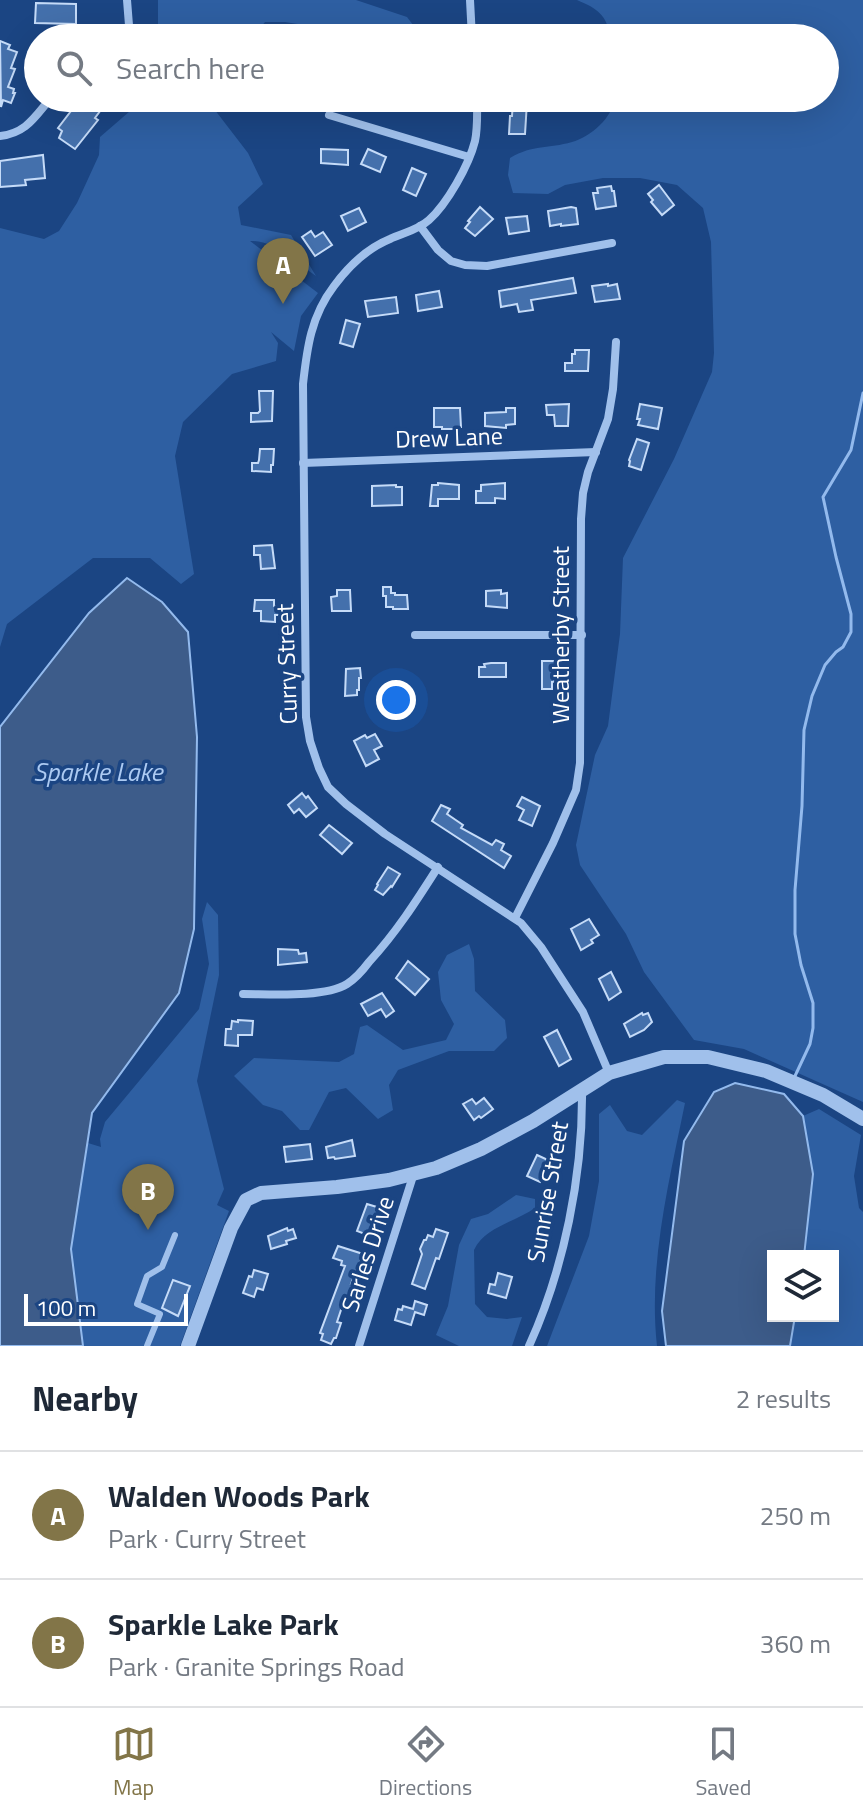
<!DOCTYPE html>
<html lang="en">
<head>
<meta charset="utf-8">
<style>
	:root { --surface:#fff; --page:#f6f6f7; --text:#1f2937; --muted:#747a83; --line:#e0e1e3; --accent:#827548 }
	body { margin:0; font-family:"Titillium Web",sans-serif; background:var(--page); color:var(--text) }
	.controls { position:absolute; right:24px; bottom:24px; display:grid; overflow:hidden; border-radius:0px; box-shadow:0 8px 32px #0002 }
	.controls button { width:72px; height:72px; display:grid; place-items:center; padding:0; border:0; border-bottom:2px solid var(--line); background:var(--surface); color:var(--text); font:40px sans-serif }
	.scale { position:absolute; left:24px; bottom:20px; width:164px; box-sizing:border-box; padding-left:8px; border:4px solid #fff; border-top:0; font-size:22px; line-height:28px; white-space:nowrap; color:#fff; -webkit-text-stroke:6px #1b4583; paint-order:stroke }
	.you { position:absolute; left:396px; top:700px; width:28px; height:28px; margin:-20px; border:6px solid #fff; border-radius:50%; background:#1a73e8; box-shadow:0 0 0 12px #1a73e833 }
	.badge { display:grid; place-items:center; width:52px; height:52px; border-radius:50%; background:var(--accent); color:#fff; font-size:26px; font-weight:700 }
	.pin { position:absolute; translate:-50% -66px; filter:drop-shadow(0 2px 4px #0008) }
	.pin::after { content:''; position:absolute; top:42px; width:28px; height:24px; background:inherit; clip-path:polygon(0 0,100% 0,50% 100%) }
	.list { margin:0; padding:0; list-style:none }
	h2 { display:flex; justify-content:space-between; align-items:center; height:104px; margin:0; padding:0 32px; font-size:34px }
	h2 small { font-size:26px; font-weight:400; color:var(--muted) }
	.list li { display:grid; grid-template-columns:52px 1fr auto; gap:24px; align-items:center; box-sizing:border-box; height:128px; padding:0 32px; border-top:2px solid var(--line) }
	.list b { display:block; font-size:30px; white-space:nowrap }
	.list p { margin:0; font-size:26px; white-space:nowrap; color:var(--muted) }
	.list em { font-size:26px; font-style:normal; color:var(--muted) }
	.icon { flex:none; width:44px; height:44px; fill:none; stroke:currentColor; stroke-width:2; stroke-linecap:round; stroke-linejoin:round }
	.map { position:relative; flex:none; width:863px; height:1346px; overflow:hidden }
	.search { position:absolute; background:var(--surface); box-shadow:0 8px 32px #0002; left:24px; right:24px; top:24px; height:88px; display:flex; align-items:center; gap:20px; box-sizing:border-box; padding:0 28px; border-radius:44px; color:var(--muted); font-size:30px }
	.sheet { height:360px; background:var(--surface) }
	nav { display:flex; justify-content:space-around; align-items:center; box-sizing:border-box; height:112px; border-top:2px solid var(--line); background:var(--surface); font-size:22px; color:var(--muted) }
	nav a { display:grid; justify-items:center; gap:4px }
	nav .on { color:var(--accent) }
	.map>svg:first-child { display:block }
	.green { fill:#2e5fa2 }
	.water { fill:#3d5c8a; stroke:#93baed; stroke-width:2 }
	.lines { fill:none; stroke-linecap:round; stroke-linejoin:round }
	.stream { stroke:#93baed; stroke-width:3 }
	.building { fill:#4470ac; stroke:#c5dbf8; stroke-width:2 }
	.service { stroke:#a0c0eb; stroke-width:6 }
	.minor { stroke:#a0c0eb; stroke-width:8 }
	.tertiary { stroke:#a0c0eb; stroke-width:14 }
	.labels { text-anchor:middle; stroke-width:7; stroke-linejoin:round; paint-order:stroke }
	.street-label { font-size:24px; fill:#fff; stroke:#1b4583 }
	.water-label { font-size:26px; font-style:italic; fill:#accaf2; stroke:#1b4583 }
</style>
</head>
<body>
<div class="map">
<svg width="863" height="1346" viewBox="0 0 863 1346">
	<rect width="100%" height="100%" fill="#1b4583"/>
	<g class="green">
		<polygon points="158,0 356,0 407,17 423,38 363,38 341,31 285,22 265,22 252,38 158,38"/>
		<path d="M577,0H863V1102L744,1049L694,1040L644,972L626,934L580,865L576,845L595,755L608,726L620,634L623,558L674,459L712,372L714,353L711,242L703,208L677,185L640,178H603L565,185L548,194L513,193L508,175L510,158C534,144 548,149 572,142C590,137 614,117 614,98H825V38H611C606,14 598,9 577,0Z"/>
		<path d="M140,98H208V101L248,153L263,184L238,207L241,225L291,235L316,276C297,263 274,240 250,241L318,293L301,316L294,351L271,332L278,343L276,361L232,374L183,422L175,456L194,574L181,584L150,558H93L7,624L0,647V228L44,239L59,231L77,203L99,155L100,137L137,105Z"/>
		<polygon points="207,902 218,915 219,975 197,1081 224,1189 217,1205 229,1211 180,1346 82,1346 71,1249 88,1143 101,1147 100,1139 105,1122 199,1009 209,964 202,919"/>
		<polygon points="469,944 474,959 475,991 505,1020 507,1038 494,1051 449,1051 398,1070 389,1085 393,1110 378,1119 346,1088 329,1092 309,1130 300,1130 282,1111 263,1105 234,1076 254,1058 339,1062 354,1054 360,1027 367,1025 403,1050 446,1040 454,1024 441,1000 438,972 447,955"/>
		<path d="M677,1100L685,1103C669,1182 648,1265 657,1346H547L589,1236L599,1181V1114L610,1105L627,1131L642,1135Z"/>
		<polygon points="819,1109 861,1135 854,1176 859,1208 863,1212 863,1346 790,1346 795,1316 833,1316 833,1256 804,1256 813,1175 803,1116"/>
		<path d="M516,1195L535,1199V1208C515,1222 485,1227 474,1250L475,1304L487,1317L507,1319L522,1317L512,1346H459L436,1335L448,1306L459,1245L471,1219L488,1214Z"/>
	</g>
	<g class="water">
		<polygon points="127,578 162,602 188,632 197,737 194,929 179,993 92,1113 71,1249 83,1346 0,1346 0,727 89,613"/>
		<polygon points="735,1083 784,1094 803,1116 813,1174 804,1256 773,1256 773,1316 795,1316 790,1346 666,1346 662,1311 684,1141 714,1092"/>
	</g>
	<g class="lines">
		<polyline class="stream" points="795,1076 810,1044 813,1028 813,1003 801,965 795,934 795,890 802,806 804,730 812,696 825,665 836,652 843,647 851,632 851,614 836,557 823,497 851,450 863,393"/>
	</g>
	<g class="building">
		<polygon points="36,3 76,4 76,24 35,23"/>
		<polygon points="0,41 10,45 8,49 17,52 11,68 15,69 8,87 14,89 13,93 15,93 11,103 3,100 1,107"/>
		<polygon points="81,98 99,98 106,103 95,118 98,120 75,149 59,138 62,131 58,128"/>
		<polygon points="513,101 527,102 525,134 509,134 510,116 512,116"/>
		<polygon points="321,149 348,150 348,165 321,163"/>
		<polygon points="368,149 386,157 380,172 361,164"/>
		<polygon points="43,155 45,178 25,180 26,185 0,187 0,161"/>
		<polygon points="412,168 426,174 416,196 403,190"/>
		<polygon points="659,185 674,205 662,215 651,202 653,200 648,194"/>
		<polygon points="611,186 612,191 614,191 616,206 596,209 593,193 598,193 597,188"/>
		<polygon points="480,207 493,219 475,236 465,228 470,222 468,221"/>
		<polygon points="571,207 576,208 578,224 561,226 561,224 550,226 548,211"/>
		<polygon points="359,208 366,222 348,231 341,216"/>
		<polygon points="527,216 529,231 509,234 506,218"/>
		<polygon points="311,231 315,237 323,232 332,245 315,256 302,237"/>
		<polygon points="573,278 576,293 531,300 533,310 519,312 517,304 501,307 499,291"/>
		<polygon points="608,284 608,286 617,284 620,299 595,302 592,286"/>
		<polygon points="439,291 442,307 418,311 416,295"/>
		<polygon points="396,297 398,313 368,317 365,301"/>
		<polygon points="346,320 360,324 353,347 340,343"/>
		<polygon points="575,350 589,350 588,371 565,371 565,363 572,363 572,354 575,354"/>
		<polygon points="259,391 273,391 272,421 251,422 251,413 258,413 260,411"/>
		<polygon points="569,404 568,426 555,426 554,415 547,415 546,405"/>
		<polygon points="640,404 662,408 658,429 638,425 640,419 637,419"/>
		<polygon points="434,408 460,408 461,427 456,427 456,429 442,429 442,427 434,427"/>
		<polygon points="506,408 515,408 515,424 506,425 506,428 485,426 485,413 506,412"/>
		<polygon points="637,439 649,443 641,470 629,466 630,461 629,460"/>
		<polygon points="260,449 274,449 273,465 271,465 271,472 252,471 252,463 258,463 259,460"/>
		<polygon points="438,483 459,485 459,499 438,499 438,506 430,506 432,485 438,485"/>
		<polygon points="505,483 505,499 495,498 495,503 476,503 476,491 481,491 481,485"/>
		<polygon points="396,485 396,487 402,487 402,505 372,506 372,486"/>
		<polygon points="272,545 275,568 261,569 260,555 254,555 254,546"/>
		<polygon points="383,587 391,587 391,593 395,593 395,595 407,595 408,609 393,609 393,607 386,607 386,596 383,596"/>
		<polygon points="337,590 350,590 351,611 332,611 331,597 337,596"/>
		<polygon points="501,590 501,594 507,593 507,608 486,606 486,591"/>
		<polygon points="255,600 274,600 274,606 280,607 280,615 275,615 275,622 261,621 261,611 254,611"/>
		<polygon points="542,661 555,661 556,676 554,682 552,682 552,689 542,689"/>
		<polygon points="491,663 506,663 506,677 479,677 479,667 485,667 484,664"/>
		<polygon points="360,668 361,678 359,678 359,690 357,690 357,695 345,696 346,669"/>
		<polygon points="375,734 382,746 374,750 379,759 366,766 354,741 365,735 367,738"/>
		<polygon points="302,793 306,798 308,796 317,808 306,817 299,809 294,813 288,805"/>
		<polygon points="522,797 540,806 532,826 519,820 524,810 517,806"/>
		<polygon points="441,805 450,809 447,814 463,825 461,828 492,845 496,840 504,844 501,850 511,856 504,868 432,821"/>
		<polygon points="329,825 352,843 342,854 320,835"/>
		<polygon points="388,867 400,874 392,887 391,886 383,895 375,890 378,885 377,884"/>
		<polygon points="589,919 599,935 591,940 593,943 581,950 571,929"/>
		<polygon points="278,949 298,950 299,954 306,953 307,962 278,965"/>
		<polygon points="408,961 429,979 415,995 396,978"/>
		<polygon points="611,972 621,992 609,1000 599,979"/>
		<polygon points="382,993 394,1011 386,1017 381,1009 368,1016 361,1004"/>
		<polygon points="642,1013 643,1015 648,1013 652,1022 644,1030 630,1037 624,1024"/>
		<polygon points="238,1020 253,1021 252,1035 238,1035 238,1046 225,1045 226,1029 231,1029 232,1021 238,1022"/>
		<polygon points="557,1030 571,1059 559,1066 544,1037"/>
		<polygon points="484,1098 493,1109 481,1118 479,1116 474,1120 463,1104 472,1099 476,1104"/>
		<polygon points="352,1140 355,1156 335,1159 334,1157 328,1158 326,1147"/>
		<polygon points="310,1144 312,1159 286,1162 284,1147"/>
		<polygon points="537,1155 550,1161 540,1182 527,1176"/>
		<polygon points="367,1204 380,1208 370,1236 357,1231"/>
		<polygon points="287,1228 288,1231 293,1229 296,1238 286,1241 287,1244 271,1249 268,1236"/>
		<polygon points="436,1229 448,1233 439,1259 436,1258 425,1289 412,1284 422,1254 420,1249 424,1240 426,1240 428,1235 433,1237"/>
		<polygon points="338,1246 363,1254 351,1284 354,1285 347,1306 343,1304 337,1322 341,1323 336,1338 334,1338 331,1344 321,1340 323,1334 320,1333 345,1266 341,1265 342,1261 333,1258"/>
		<polygon points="254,1270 268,1274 263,1290 257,1288 254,1297 243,1293 249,1276 252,1277"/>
		<polygon points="498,1273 512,1277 506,1298 488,1293 490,1284 495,1285"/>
		<polygon points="173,1280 190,1286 178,1316 162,1308"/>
		<polygon points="415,1301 427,1305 424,1315 415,1312 411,1325 395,1320 398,1309 402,1310 403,1306 413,1309"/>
	</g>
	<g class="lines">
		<polyline class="service" points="147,1346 160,1314 137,1304 147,1276 162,1267 175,1235"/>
		<g class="minor">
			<polyline points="127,0 130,38"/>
			<polyline points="470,0 472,38"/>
			<polyline points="38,58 38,68"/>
			<path d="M477,98C477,112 478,127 475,141C469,165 447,204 429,220C418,230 403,233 390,239C368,248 348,267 334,286C311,316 307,348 303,384L306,717L310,741L319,768L328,787L346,804L385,834L521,923L541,947L583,1012L609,1073"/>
			<polyline points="329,115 469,157"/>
			<path d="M0,136C27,133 35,116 51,98"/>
			<polyline points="420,226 438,250 451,261 465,265 487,266 612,243"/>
			<polyline points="303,463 596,452"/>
			<polyline points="415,635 582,635"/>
			<polyline points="515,918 553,843 576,790 580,763 581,519 583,493 588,472 608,419 613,389 616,342"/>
			<path d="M243,994C270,994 324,998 347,984C355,979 363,970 369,962C396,933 417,900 438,867"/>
			<polyline points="359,1346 414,1173"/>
			<path d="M529,1346C564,1269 583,1175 582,1090"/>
		</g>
		<polyline class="tertiary" points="188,1346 231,1228 246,1200 261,1193 337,1187 389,1180 436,1168 481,1149 533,1121 609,1073 664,1057 708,1057 766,1071 823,1095 863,1119"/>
	</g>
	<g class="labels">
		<g class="street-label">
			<text transform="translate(449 438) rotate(-2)" y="8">Drew Lane</text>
			<text transform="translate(561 635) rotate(-90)" y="8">Weatherby Street</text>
			<text transform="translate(287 664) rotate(-92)" y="8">Curry Street</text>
			<text transform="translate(548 1192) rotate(-80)" y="8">Sunrise Street</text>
			<text transform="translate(368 1254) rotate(-72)" y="8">Sarles Drive</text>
		</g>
		<g class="water-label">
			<text x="98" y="781">Sparkle Lake</text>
		</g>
	</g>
</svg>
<div class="controls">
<button><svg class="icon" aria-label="layers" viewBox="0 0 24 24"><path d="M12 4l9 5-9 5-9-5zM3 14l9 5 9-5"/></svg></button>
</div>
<div class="scale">100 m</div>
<div class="you"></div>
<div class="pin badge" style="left:283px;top:304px">A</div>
<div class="pin badge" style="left:148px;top:1230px">B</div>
<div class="search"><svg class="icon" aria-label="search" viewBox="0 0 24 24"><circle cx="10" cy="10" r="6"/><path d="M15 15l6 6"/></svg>Search here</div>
</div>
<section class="sheet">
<h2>Nearby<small>2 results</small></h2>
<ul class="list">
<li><span class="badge">A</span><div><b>Walden Woods Park</b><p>Park · Curry Street</p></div><em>250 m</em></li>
<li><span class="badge">B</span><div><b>Sparkle Lake Park</b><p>Park · Granite Springs Road</p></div><em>360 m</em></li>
</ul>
</section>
<nav>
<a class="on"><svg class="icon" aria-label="map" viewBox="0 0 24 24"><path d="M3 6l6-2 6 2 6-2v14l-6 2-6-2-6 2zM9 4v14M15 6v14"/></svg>Map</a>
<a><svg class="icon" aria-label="directions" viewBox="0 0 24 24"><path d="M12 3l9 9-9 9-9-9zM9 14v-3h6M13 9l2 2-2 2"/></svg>Directions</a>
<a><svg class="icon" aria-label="saved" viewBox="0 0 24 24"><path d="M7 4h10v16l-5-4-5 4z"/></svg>Saved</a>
</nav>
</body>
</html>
